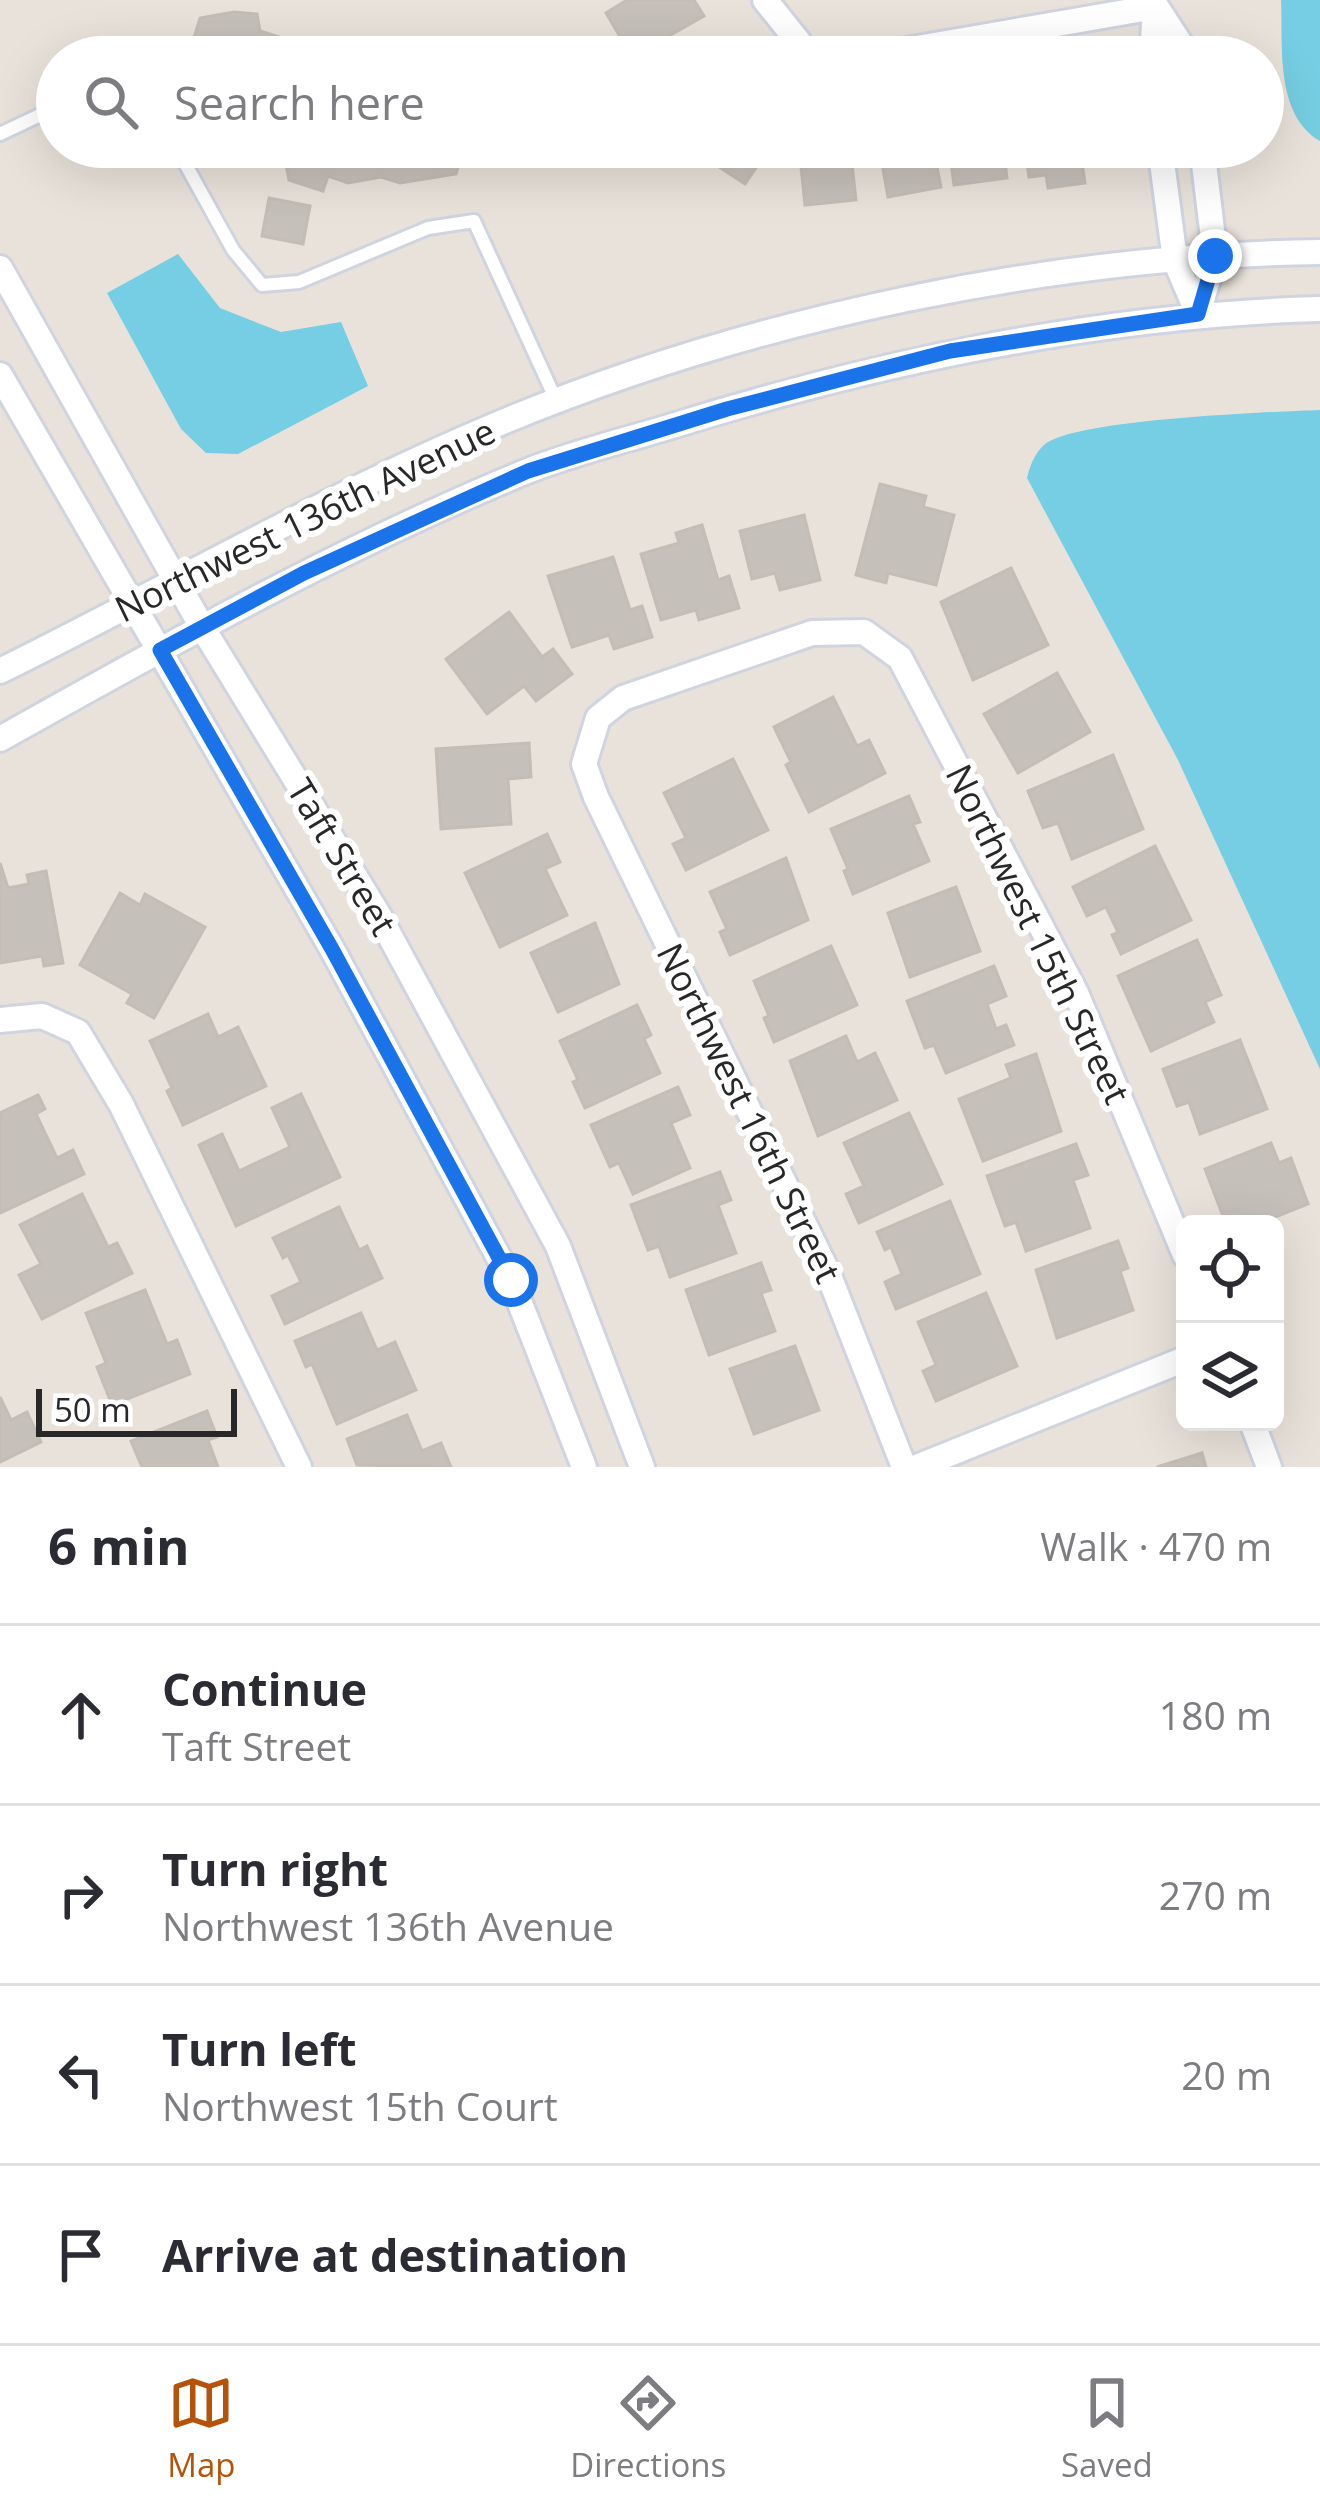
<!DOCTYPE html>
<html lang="en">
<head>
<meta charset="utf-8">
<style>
	:root { --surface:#fff; --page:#f2f2f3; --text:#2b2b33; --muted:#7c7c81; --line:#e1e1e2; --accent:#b45309 }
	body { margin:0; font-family:"Open Sans",sans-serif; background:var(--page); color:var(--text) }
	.controls { position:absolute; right:36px; bottom:36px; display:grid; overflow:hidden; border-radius:18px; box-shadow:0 12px 48px #0002 }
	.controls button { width:108px; height:108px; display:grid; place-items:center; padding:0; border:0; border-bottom:3px solid var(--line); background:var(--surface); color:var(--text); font:60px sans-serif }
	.scale { position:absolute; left:36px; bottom:30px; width:201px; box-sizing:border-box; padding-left:12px; border:6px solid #282828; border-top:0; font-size:33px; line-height:42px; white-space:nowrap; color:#282828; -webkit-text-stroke:9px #fff; paint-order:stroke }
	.stop { position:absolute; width:36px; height:36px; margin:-27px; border:9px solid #1a73e8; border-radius:50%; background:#fff }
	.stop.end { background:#1a73e8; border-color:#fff; box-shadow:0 3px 12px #0008 }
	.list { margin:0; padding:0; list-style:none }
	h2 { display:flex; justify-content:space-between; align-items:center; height:156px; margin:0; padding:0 48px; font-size:51px }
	h2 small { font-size:39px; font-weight:400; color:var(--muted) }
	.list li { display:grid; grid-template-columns:78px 1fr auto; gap:36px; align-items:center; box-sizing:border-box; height:180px; padding:0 48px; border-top:3px solid var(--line) }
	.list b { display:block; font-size:45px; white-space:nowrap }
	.list p { margin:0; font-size:39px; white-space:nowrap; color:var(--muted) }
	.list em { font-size:39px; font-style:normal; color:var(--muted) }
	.icon { flex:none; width:66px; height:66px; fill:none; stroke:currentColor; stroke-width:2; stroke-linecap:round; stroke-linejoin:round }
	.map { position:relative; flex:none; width:1320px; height:1467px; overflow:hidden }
	.search { position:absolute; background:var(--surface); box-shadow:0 12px 48px #0002; left:36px; right:36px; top:36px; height:132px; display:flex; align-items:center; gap:30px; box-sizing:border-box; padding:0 42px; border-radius:66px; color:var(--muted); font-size:45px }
	.sheet { height:876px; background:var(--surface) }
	nav { display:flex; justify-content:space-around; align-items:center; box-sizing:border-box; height:168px; border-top:3px solid var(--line); background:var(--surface); font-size:33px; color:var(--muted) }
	nav a { display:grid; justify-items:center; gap:6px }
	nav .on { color:var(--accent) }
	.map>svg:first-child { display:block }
	.water { fill:#75cee3 }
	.building { fill:#c5c0b9; stroke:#c4bdb5; stroke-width:3 }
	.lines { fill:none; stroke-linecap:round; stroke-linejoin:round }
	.lane-casing { stroke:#d0d4e0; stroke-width:18 }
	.street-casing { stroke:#d0d4e0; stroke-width:30 }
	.lane { stroke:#fff; stroke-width:12 }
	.street { stroke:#fff; stroke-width:24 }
	.route { stroke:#1a73e8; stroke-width:15 }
	.labels { text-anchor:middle; stroke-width:12; stroke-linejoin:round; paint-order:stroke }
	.street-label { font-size:36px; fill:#282828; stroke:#fff }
</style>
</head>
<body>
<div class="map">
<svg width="1320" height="1467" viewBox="0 0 1320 1467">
	<rect width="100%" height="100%" fill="#e9e2da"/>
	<g class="water">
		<path d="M1281,0H1320V141C1275,115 1283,46 1281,0Z"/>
		<polygon points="178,254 220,308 281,332 341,322 368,386 238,454 206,453 181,429 107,293"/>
		<path d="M1320,410V1069L1178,760L1027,478C1030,466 1034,454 1044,445C1074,419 1272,412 1320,410Z"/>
	</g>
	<g class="building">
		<polygon points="627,0 694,0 704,16 632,57 606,13"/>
		<polygon points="234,12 257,14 260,31 305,45 301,57 188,57 200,18"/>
		<polygon points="214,147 458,147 460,161 456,174 400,183 381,177 348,183 328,176 323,191 289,180 285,160 255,164 215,152"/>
		<polygon points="706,147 770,147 745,184 701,155"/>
		<polygon points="799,147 850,147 856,200 805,205"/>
		<polygon points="879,147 933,147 941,187 888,197"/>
		<polygon points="949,147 1003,147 1007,178 954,185"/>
		<polygon points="1025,147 1080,147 1085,183 1048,188 1046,175 1029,177"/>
		<polygon points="269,198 310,206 303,244 262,236"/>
		<polygon points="880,484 926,496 923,507 954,515 936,585 888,573 886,583 856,575"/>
		<polygon points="804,515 820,580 780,590 775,573 752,579 740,531"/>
		<polygon points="702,525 718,580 729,576 739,608 699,620 696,610 661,620 641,554 679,543 676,533"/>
		<polygon points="613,557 630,610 642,606 652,637 614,649 609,635 572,647 548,576"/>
		<polygon points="1011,568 1048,645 973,680 941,602"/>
		<polygon points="509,612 542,657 553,649 572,674 536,701 524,686 487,714 446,659"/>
		<polygon points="1057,673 1090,732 1018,773 984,714"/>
		<polygon points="833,697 857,746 869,740 885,773 809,812 786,765 791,762 774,727"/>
		<polygon points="529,743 531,777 508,779 511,824 441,829 436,749"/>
		<polygon points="1113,755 1143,829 1072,859 1058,823 1043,828 1028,791"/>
		<polygon points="733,759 768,830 686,870 673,844 686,838 664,793"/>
		<polygon points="909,796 920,822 913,824 929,861 853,894 844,871 848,869 831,829"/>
		<polygon points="547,834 560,862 545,869 567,915 500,947 465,873"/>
		<polygon points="1155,846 1191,920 1121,954 1112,935 1118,932 1106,907 1087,916 1073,887"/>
		<polygon points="786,858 808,920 730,955 720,932 727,929 710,892"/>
		<polygon points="0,863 8,888 29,884 27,875 46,871 63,963 44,966 42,956 0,963"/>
		<polygon points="956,887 980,951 910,977 888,913"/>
		<polygon points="120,893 140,905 145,894 205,927 154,1018 127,1003 132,994 80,965"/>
		<polygon points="595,923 619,984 558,1012 531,953"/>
		<polygon points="1197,940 1221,995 1205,1002 1214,1022 1151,1051 1118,976"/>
		<polygon points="831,946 857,1005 774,1042 764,1018 769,1016 754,981"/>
		<polygon points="994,966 1006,996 987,1004 996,1029 1006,1025 1014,1045 946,1073 934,1045 925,1048 907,1001"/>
		<polygon points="637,1005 651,1035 644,1039 660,1073 585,1108 573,1082 578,1080 560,1041"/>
		<polygon points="208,1014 218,1037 238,1027 266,1086 183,1125 167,1091 172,1088 150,1041"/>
		<polygon points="846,1036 857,1062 875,1053 897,1100 818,1136 790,1061"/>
		<polygon points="1240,1040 1267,1109 1200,1134 1189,1102 1177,1106 1163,1069"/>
		<polygon points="1036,1054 1061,1131 983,1161 959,1099 1011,1078 1006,1065"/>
		<polygon points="678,1087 690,1115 671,1123 690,1168 633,1194 619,1163 610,1167 591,1125"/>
		<polygon points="301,1094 340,1177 236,1226 199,1145 222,1134 239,1171 290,1147 272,1108"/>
		<polygon points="38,1095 45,1109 36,1114 57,1158 73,1150 84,1174 0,1213 0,1113"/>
		<polygon points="909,1113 942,1184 859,1223 846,1194 864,1186 844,1143"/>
		<polygon points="1271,1143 1279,1163 1291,1158 1308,1204 1258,1224 1226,1224 1205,1169"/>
		<polygon points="1076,1144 1088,1175 1073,1180 1090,1228 1026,1251 1016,1222 1005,1226 987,1176"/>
		<polygon points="720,1172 731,1200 718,1205 736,1253 670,1277 659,1246 648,1250 631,1205"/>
		<polygon points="82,1194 108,1247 117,1243 132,1273 42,1319 19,1275 41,1264 20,1225"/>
		<polygon points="950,1201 980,1274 896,1309 885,1282 902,1274 891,1247 885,1250 877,1232"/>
		<polygon points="339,1207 359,1250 367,1246 382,1278 285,1324 272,1296 301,1282 288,1255 283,1258 273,1238"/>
		<polygon points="1118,1241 1128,1268 1120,1271 1133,1310 1057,1338 1036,1270"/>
		<polygon points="761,1263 771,1290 761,1293 775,1331 709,1355 686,1290"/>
		<polygon points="145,1290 167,1344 177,1340 190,1374 112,1405 97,1367 106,1363 86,1313"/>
		<polygon points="986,1293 1017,1366 936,1401 923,1371 936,1365 918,1322"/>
		<polygon points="361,1313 377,1350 395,1342 416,1390 337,1424 312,1364 306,1367 295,1341"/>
		<polygon points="795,1346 819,1410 754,1434 730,1369"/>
		<polygon points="0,1397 11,1420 27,1412 41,1442 0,1462"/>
		<polygon points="207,1411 217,1437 208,1440 218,1467 142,1467 131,1441"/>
		<polygon points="407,1415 422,1451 441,1443 451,1467 357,1465 347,1439"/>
		<polygon points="1202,1453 1206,1467 1157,1467"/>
	</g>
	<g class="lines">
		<g class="lane-casing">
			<g id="lane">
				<polyline points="0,134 57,107"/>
				<polyline points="176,147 233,250 262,285 299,282 428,228 474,221 556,400"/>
			</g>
		</g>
		<g class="street-casing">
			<g id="street">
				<polyline points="765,0 806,51 826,57"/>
				<polyline points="1152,0 1189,57"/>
				<polyline points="865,57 1155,7"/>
				<polyline points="1152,57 1155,7"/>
				<polyline points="1160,147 1175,260 1198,314"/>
				<polyline points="0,268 202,627 378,914 558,1246 642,1467"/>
				<polyline points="1198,314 1215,255 1202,147"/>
				<polyline points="0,375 332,949 511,1280 584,1467"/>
				<path d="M0,671C168,588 331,493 505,421C752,319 1053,255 1320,252"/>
				<path d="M0,739C171,643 343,547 525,472C572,453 623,441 672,426C882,361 1099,315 1320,309"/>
				<polyline points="0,1020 42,1016 78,1032 121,1104 299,1467"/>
				<polyline points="1252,1422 1269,1467"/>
				<polyline points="904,1467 828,1273 596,797 584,764 598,718 623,698 812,633 864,632 900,658 1076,993 1185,1255"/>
				<polyline points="917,1467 1185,1359"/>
			</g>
		</g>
		<use href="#lane" class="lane"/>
		<use href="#street" class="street"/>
	</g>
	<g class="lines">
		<polyline class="route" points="511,1280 332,949 160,650 304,573 528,471 727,409 950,351 1198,314 1215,256"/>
	</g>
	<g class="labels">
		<g class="street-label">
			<text transform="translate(305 520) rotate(-26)" y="13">Northwest 136th Avenue</text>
			<text transform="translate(342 857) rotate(59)" y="13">Taft Street</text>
			<text transform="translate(1038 934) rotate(64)" y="13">Northwest 15th Street</text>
			<text transform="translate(749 1113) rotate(64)" y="13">Northwest 16th Street</text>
		</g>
	</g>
</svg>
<div class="controls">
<button><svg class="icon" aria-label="locate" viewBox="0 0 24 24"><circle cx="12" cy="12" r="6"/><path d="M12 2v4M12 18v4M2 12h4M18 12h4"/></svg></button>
<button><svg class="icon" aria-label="layers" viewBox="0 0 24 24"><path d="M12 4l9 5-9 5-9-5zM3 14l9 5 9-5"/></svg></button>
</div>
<div class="scale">50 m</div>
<div class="stop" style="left:511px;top:1280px"></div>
<div class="stop end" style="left:1215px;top:256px"></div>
<div class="search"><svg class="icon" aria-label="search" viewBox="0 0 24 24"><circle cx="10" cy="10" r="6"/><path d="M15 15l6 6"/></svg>Search here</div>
</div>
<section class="sheet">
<h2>6 min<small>Walk · 470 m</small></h2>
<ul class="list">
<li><svg class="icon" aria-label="ahead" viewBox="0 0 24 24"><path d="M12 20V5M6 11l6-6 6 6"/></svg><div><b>Continue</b><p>Taft Street</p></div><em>180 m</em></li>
<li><svg class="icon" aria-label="right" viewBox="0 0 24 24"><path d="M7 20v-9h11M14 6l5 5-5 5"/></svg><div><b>Turn right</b><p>Northwest 136th Avenue</p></div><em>270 m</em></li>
<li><svg class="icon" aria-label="left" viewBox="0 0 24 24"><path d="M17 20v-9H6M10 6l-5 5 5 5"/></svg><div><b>Turn left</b><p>Northwest 15th Court</p></div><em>20 m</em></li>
<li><svg class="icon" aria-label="arrive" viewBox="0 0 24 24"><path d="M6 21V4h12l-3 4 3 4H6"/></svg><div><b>Arrive at destination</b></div></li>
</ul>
</section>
<nav>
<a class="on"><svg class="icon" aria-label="map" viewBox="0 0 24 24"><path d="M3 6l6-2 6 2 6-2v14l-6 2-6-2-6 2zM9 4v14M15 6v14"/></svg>Map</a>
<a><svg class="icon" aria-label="directions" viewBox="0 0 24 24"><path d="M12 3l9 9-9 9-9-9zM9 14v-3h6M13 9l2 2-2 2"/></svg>Directions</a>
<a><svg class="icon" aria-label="saved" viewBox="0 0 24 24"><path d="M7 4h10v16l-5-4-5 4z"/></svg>Saved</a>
</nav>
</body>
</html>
